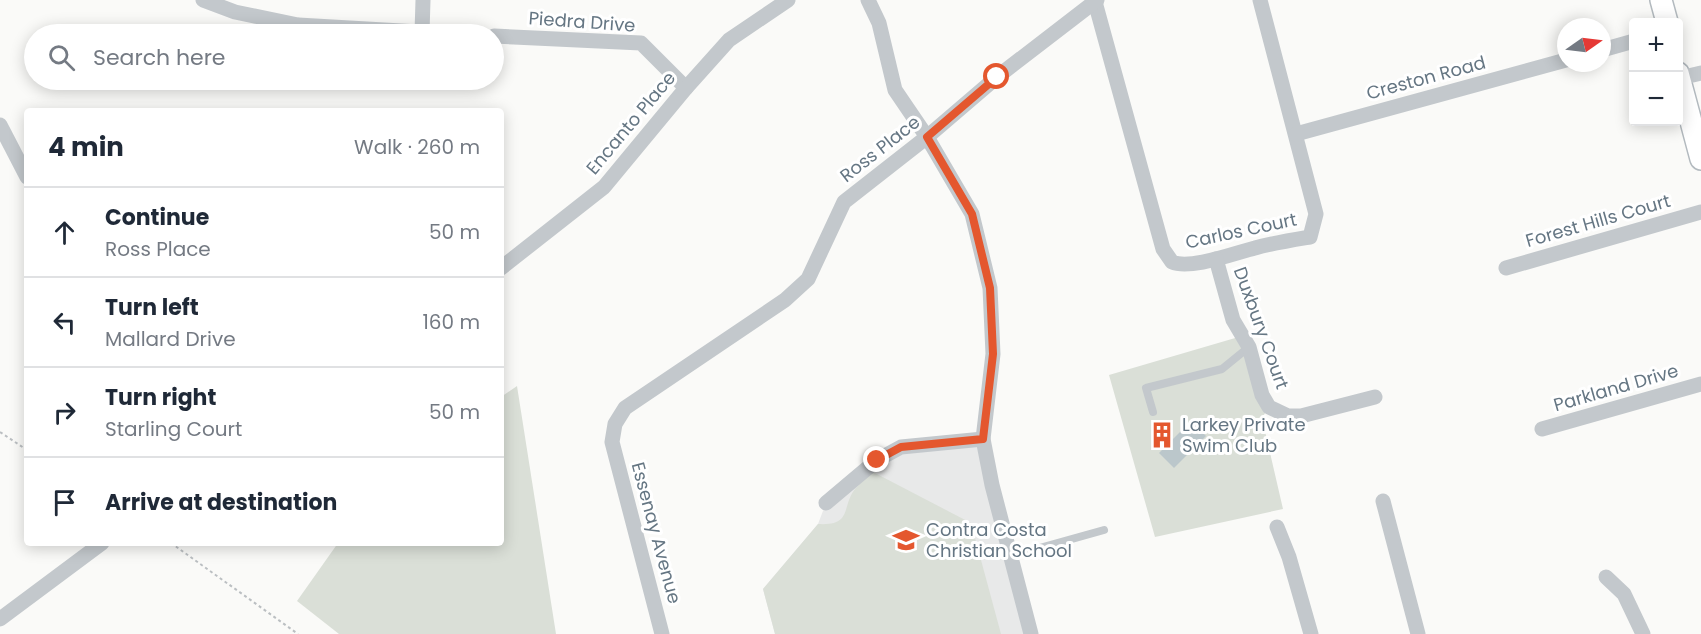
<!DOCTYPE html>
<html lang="en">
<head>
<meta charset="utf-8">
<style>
	:root { --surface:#fff; --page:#f2f2f3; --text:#1f2937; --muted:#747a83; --line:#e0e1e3 }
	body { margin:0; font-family:Poppins,sans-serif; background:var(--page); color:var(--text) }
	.controls { position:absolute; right:18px; top:18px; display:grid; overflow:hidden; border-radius:6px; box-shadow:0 3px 15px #0003 }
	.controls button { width:54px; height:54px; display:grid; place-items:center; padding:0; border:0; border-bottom:2px solid var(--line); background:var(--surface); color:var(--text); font:30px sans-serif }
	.compass { position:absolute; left:1557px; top:18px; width:54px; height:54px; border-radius:50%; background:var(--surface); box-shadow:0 3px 15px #0003; rotate:76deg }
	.stop { position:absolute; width:18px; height:18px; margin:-14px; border:4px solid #e4572e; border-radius:50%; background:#fff }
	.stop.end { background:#e4572e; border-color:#fff; box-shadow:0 2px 6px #0008 }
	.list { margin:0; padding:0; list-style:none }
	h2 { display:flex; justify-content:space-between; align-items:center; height:78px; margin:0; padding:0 24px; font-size:26px }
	h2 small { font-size:20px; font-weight:400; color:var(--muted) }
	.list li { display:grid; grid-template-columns:39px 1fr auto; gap:18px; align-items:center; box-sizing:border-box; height:90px; padding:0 24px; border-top:2px solid var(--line) }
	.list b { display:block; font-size:22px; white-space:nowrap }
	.list p { margin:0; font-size:20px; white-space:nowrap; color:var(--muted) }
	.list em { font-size:20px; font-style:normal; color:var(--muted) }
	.icon { flex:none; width:33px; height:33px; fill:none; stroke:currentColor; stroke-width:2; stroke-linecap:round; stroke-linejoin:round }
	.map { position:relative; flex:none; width:1701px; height:634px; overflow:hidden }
	.search { position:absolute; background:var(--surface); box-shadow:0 3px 15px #0003; left:24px; top:24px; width:480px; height:66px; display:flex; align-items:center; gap:15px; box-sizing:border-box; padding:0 21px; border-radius:33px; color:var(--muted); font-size:22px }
	.panel { position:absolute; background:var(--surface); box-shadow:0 3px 15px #0003; left:24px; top:108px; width:480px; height:438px; border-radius:6px }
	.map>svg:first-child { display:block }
	.built { fill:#e8e9e9 }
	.green { fill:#dadfd7 }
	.water { fill:#bbc7cb }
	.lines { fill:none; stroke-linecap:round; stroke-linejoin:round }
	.secondary-casing { stroke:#b3babf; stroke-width:24 }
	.path { stroke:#bbbfc2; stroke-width:2; stroke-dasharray:3 3; stroke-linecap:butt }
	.lane { stroke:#c3c8cc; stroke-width:8 }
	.street { stroke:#c3c8cc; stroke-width:15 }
	.secondary { stroke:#fff; stroke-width:21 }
	.route { stroke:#e4572e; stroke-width:8 }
	.labels { text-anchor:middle; stroke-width:6; stroke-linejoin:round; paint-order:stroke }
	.street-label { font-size:18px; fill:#657683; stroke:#fff }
	.poi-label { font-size:18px; fill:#657683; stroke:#fff; text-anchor:start }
</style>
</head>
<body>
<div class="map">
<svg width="1701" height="634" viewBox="0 0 1701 634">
	<rect width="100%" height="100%" fill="#fafaf8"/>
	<polygon class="built" points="983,439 1031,634 775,634 763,589 818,524 826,503 901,447"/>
	<g class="green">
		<polygon points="1242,336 1269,407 1262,418 1283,509 1155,537 1109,375"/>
		<polygon points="517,386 556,634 339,634 297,601 338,543 501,543 501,397"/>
		<path d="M873,472L971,523L1001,634H775L763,589L818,524C853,526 841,507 855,489C860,483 867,478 873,472Z"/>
	</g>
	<polygon class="water" points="1191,421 1206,436 1174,468 1159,453"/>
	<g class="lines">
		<g class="secondary-casing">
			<g id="secondary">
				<polyline points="1661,0 1667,22"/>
				<polyline points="1678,73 1701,159"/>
			</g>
		</g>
		<g class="path">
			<polyline points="0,432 27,450"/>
			<polyline points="171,543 298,634"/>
		</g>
		<g class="lane">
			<polyline points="1153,412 1146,388 1222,369 1249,347"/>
			<polyline points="1011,556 1104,530"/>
		</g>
		<g class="street">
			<polyline points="203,0 235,12 298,25 453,34"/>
			<polyline points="868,0 879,23 895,90 927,137 972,214 990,288 993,354 983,439 992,485 1031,634"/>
			<path d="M1095,2L1163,249L1172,262C1190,270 1235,253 1255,248C1273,243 1292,240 1310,237L1316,214L1260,0"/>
			<polyline points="422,33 423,0"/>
			<polyline points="494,36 641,43 686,88"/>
			<polyline points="1602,50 1634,41"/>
			<polyline points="1680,78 1701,73"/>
			<polyline points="0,125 27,177"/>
			<polyline points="1296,134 1566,60"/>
			<polyline points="1216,259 1233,320 1249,347 1262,395 1269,407 1288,416 1301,416 1375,397"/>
			<polyline points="501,268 604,187 686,88 729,40 788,0"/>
			<polyline points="1506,268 1701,212"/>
			<polyline points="1542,429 1701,384"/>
			<polyline points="1383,501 1418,634"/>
			<polyline points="826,503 877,460 901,447 983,439"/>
			<polyline points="1277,527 1289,557 1311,634"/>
			<polyline points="1606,577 1624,594 1643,634"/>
			<polyline points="0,619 102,543"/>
			<polyline points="662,634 612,442 615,424 625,408 785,300 808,279 844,202 927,137 997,77 1097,0"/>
		</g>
		<use href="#secondary" class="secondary"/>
	</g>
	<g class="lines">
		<polyline class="route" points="877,460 901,447 983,439 993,354 990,288 972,214 927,137 997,77"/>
	</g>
	<defs>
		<g id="building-bare" transform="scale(2.07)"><path d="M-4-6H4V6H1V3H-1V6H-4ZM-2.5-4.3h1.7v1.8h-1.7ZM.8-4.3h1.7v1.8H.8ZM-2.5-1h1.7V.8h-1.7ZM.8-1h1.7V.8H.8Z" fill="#e4572e" stroke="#fff" stroke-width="2.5" paint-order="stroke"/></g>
		<g id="school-bare" transform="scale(2.07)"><path d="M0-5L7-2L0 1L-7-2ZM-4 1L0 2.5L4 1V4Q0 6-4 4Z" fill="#e4572e" stroke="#fff" stroke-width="2.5" paint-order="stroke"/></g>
	</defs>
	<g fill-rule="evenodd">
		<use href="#building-bare" x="1162" y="435"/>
		<use href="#school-bare" x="906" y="540"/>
	</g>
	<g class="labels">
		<g class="street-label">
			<text transform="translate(582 22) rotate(4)" y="6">Piedra Drive</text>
			<text transform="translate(1426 78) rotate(-15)" y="6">Creston Road</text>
			<text transform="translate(631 123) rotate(-50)" y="6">Encanto Place</text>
			<text transform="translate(880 149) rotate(-38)" y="6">Ross Place</text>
			<text transform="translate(1598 221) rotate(-16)" y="6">Forest Hills Court</text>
			<text transform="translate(1241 231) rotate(-12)" y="6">Carlos Court</text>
			<text transform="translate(1261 328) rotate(70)" y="6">Duxbury Court</text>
			<text transform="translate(1616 388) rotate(-16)" y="6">Parkland Drive</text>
			<text transform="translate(656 533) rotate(75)" y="6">Essenay Avenue</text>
		</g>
		<g class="poi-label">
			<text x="1182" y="431">Larkey Private<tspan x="1182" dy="21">Swim Club</tspan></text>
			<text x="926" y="536">Contra Costa<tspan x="926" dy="21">Christian School</tspan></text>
		</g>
	</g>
</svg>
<div class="controls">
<button>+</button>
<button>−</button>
</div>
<svg class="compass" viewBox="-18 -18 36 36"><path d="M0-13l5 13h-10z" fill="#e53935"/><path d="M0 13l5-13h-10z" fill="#747a83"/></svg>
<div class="stop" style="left:997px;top:77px"></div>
<div class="stop end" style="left:877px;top:460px"></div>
<div class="search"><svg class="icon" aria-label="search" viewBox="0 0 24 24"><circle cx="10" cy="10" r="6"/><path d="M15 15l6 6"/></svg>Search here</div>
<section class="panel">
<h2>4 min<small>Walk · 260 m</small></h2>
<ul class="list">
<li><svg class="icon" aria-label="ahead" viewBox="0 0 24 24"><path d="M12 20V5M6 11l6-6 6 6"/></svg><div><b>Continue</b><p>Ross Place</p></div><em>50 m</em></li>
<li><svg class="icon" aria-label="left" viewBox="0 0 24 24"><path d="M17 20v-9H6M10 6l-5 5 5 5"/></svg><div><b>Turn left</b><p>Mallard Drive</p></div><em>160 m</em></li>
<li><svg class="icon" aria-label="right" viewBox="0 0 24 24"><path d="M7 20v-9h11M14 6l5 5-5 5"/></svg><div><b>Turn right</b><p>Starling Court</p></div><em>50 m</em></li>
<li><svg class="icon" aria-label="arrive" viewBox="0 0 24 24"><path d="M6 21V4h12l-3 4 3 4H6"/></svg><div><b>Arrive at destination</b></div></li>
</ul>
</section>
</div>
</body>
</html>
